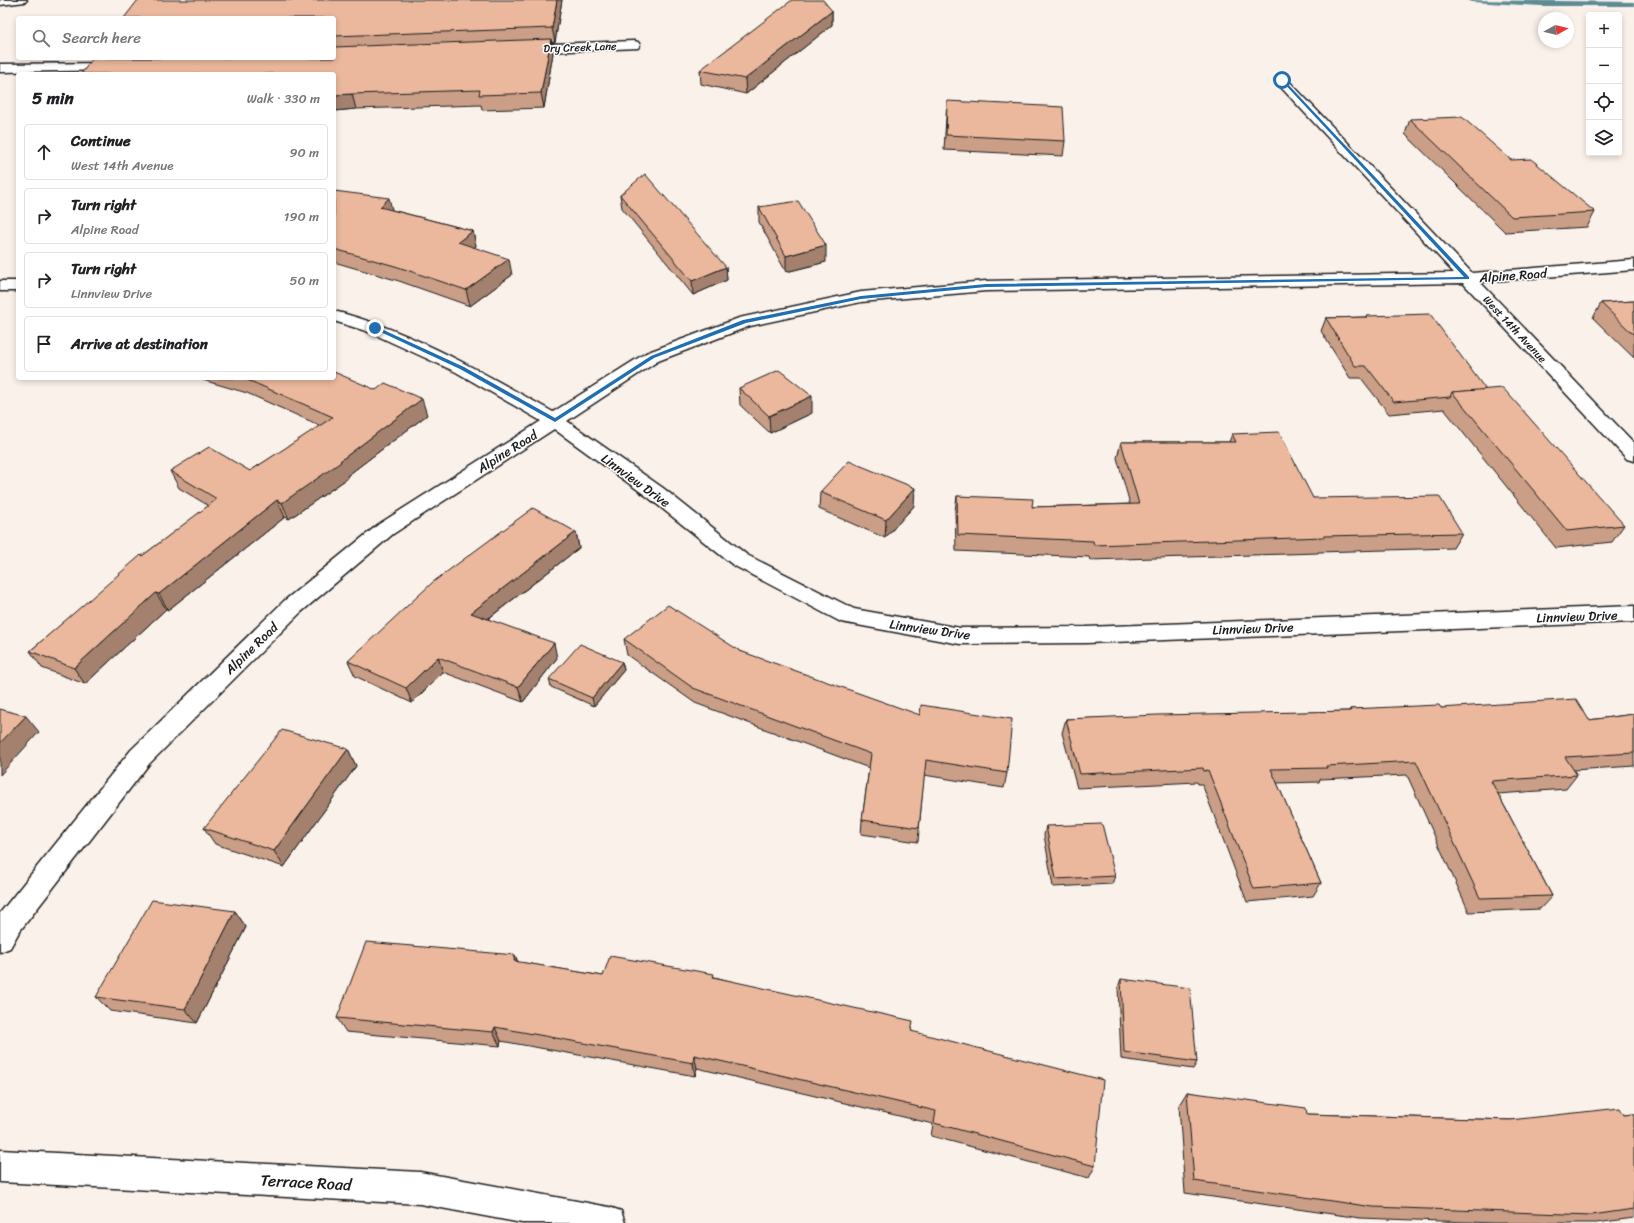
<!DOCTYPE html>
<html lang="en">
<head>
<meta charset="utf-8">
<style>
	:root { --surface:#fff; --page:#f2f2f2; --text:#202124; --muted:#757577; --line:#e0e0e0 }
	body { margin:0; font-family:Sriracha,sans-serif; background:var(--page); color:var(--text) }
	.controls { position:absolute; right:12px; top:12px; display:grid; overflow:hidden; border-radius:4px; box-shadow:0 2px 6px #0003 }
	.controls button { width:36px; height:36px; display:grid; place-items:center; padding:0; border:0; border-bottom:1px solid var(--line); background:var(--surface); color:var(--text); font:20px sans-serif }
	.compass { position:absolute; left:1538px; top:12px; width:36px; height:36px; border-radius:50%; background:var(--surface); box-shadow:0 2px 6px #0003; rotate:82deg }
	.stop { position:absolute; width:12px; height:12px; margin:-9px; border:3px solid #1f6fb2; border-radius:50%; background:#fff }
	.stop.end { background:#1f6fb2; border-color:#fff; box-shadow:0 1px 4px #0008 }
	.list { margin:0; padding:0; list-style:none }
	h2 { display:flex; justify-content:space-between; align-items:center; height:52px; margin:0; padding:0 16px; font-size:17px }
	h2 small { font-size:13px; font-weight:400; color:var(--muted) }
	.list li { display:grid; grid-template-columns:26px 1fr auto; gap:12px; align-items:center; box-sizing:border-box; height:56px; margin:0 8px 8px; padding:0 8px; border:1px solid var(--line); border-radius:4px }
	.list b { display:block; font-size:15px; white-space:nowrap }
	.list p { margin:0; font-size:13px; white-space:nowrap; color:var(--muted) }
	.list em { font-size:13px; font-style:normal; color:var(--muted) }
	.icon { flex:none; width:22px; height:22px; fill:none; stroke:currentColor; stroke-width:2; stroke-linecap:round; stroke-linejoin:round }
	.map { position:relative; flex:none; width:1634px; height:1223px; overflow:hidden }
	.search { position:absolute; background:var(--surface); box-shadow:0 2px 6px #0003; left:16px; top:16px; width:320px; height:44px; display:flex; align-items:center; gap:10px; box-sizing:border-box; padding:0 14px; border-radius:4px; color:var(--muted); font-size:15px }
	.panel { position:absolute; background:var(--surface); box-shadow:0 2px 6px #0003; left:16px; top:72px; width:320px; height:308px; border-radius:4px }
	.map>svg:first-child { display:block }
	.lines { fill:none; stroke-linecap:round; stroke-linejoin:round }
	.stream { fill:#5d8c95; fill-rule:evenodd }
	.lane-casing { stroke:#1c1c1c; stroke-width:3 }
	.street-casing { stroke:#1c1c1c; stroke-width:3 }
	.lane { fill:#fff; fill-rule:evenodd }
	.street { fill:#fff; fill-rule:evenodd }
	.wall { fill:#ca9e87; stroke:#1c1c1c }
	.shaded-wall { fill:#a4816e; stroke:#1c1c1c }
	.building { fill:#ebb89d; stroke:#1c1c1c }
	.route { fill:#1f6fb2 }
	.labels { text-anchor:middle; stroke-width:3; stroke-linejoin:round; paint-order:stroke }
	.far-street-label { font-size:11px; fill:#1c1c1c; stroke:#fff }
	.street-label { font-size:13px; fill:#1c1c1c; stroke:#fff }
	.near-street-label { font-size:16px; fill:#1c1c1c; stroke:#fff }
</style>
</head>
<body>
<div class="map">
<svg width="1634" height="1223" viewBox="0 0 1634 1223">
	<rect width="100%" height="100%" fill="#fbf1eb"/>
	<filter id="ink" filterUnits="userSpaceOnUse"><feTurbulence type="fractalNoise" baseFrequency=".025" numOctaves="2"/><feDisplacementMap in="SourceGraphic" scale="8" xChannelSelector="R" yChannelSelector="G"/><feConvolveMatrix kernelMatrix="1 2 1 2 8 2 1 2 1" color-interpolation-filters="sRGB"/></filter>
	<g filter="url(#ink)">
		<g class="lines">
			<polygon class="stream" points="1468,0 1634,2 1634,6 1541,6 1472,2"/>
			<g class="lane-casing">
				<polygon id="lane" points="0,0 27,0 25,2 0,5"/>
			</g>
			<g class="street-casing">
				<g id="street">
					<polygon points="634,41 638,42 640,45 638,48 523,53 519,52 517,49 519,46 523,45"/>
					<polygon points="115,63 119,64 121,67 119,70 0,72 0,64"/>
					<path d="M1281,76L1285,77L1472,273L1634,260V270L1480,282L1634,443V461L1627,459L1463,283L986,291L861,302L750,326L658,361L567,421L663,488L747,555L854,609L960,628L1086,627L1634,606V622L1086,643L960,644L841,622L733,565L649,498L554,429L393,534L300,613L149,764L19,932L10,948L0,952V913L131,750L284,601L379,524L541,421L456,372L369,332L334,321V311C413,331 483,373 553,412L646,353L739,318L861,292L986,281L1454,273L1277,83L1275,80L1277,77Z"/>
					<rect x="0" y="281" width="18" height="10"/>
					<polygon points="0,1150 420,1172 609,1207 621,1211 625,1223 522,1223 420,1204 0,1182"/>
				</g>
			</g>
			<use href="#lane" class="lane"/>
			<use href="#street" class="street"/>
		</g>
		<g class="wall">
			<polygon points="562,0 555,42 551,43 553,53 544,108 482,110 481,105 356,109 334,111 334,18"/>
			<polygon points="832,11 832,25 746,94 701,84 700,70"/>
			<polygon points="947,101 1065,141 1063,156 944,150"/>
			<polygon points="1410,119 1511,160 1595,212 1587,227 1505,232 1405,134"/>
			<polygon points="334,191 392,210 473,231 476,246 474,248 512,275 470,306 399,281 334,262"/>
			<polygon points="620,195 726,267 727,280 693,295 622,208"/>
			<polygon points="759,207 826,262 786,272 759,222"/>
			<polygon points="1634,301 1634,358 1593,318 1601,303"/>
			<polygon points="1366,316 1486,390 1624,525 1612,542 1556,548 1444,409 1389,414 1361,378 1350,378 1321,331 1326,318 1365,317"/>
			<polygon points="196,378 334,378 427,415 347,476 348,478 289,519 285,517 168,610 166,609 85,684 42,668 30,651 142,556 209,506 179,488 170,471 250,471 321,426 247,393"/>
			<polygon points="739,388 812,413 770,433 740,405"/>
			<polygon points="1232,434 1313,498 1462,533 1453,548 1318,552 1318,553 1090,560 1089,557 956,551 955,511 957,496 1032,507 1130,504 1117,458 1121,442 1229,442"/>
			<polygon points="820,492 914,506 885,538 819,509"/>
			<polygon points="576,532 579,548 488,619 557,658 523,702 443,672 412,703 355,676 348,661"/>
			<polygon points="624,639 740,651 1007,773 1004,788 924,775 918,842 861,834 862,820 869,768 695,703 627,655"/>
			<polygon points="622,662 624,670 594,706 551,687 549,679"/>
			<polygon points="1441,708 1589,720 1634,714 1634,766 1573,770 1577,775 1566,789 1498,794 1552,896 1540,909 1469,912 1407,775 1320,779 1319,782 1277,783 1321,883 1313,896 1247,902 1202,784 1198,784 1197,782 1077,788 1062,733 1066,719 1349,711 1350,709"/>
			<polygon points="348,749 356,766 284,867 215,844 204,828"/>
			<polygon points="1046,826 1115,876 1112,884 1053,887 1044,835"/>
			<polygon points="235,911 246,927 197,1023 110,1011 96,997"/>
			<polygon points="515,955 518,962 603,976 715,977 912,1031 1095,1166 1089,1178 931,1136 933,1124 697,1068 695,1076 501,1041 500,1046 346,1032 337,1018"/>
			<polygon points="1121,979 1197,1062 1193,1069 1121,1059 1118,987"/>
			<polygon points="1187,1092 1307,1114 1510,1120 1624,1115 1634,1114 1634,1218 1596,1223 1495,1223 1360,1218 1185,1193 1179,1105"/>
		</g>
		<g class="shaded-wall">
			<polygon points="557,0 562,0 555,42 552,28"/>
			<polygon points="832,11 832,25 746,94 745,79"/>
			<polygon points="551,39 553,53 544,108 541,93"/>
			<polygon points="352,94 356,109 334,111 334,95"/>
			<polygon points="389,198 393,213 380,207"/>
			<polygon points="473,231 476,246 462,257 458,242"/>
			<polygon points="826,245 826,262 786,272 786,256"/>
			<polygon points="509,259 512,275 470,306 466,290"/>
			<polygon points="726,267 727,280 693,295 692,281"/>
			<polygon points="812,396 812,413 770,433 769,416"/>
			<polygon points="422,399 427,415 347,476 348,478 289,519 282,503 340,461"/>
			<polygon points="915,488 914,506 885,538 886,520"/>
			<polygon points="277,500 285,517 168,610 159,594"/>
			<polygon points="576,532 579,548 476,628 471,613"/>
			<polygon points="156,593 166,609 85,684 74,668"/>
			<polygon points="554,643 557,658 523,702 518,687"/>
			<polygon points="438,657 443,672 412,703 406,688"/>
			<polygon points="622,662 624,670 594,706 592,698"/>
			<polygon points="26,716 39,732 0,775 0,743"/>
			<polygon points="348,749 356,766 284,867 274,851"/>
			<polygon points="235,911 246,927 197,1023 185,1009"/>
			<polygon points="515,955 521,970 514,961"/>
			<polygon points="495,1027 501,1041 500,1046 493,1032"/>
			<polygon points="694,1055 697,1068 695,1076 693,1063"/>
		</g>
		<g class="building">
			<polygon points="138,0 557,0 552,28 334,36 334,18 124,18"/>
			<polygon points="792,0 823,0 832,11 745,79 700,70"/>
			<polygon points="551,39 541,93 479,95 480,90 352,94 334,95 334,74 81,74 93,58 334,58 334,47"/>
			<polygon points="947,101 1063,107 1065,141 946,135"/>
			<polygon points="1462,117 1511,160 1531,159 1595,212 1512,217 1410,119"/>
			<polygon points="645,174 726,267 692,281 620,195"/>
			<polygon points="334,191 389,198 380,207 473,231 458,242 509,259 466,290 395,266 334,249"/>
			<polygon points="798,201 826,245 786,256 759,207"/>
			<polygon points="1634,301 1634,335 1601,303"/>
			<polygon points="1430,314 1486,390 1452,392 1450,397 1394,402 1366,366 1355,366 1326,318 1367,317 1366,316"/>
			<polygon points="779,370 812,396 769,416 739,388"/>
			<polygon points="334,372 376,390 385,383 422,399 340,461 341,462 282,503 277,500 159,594 156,593 74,668 30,651 141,555 142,556 217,499 170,471 209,447 250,471 333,417 243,378 334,378"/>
			<polygon points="1503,388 1624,525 1567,531 1452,392"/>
			<polygon points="1279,432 1313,498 1439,496 1462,533 1324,536 1324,537 1094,545 1093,541 958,535 957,496 1033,499 1032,507 1139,504 1121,442 1236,442 1232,434"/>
			<polygon points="849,461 915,488 886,520 820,492"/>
			<polygon points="533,508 576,532 471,613 554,643 518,687 438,657 406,688 348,661 433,582"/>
			<polygon points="668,605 740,651 920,715 921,705 1012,719 1007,773 926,760 919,828 862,820 871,754 693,688 624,639"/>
			<polygon points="580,644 622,662 592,698 549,679"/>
			<polygon points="1576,699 1589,720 1634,714 1634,753 1565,757 1577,775 1491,781 1552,896 1480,898 1416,761 1326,766 1327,768 1271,769 1321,883 1254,889 1208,770 1204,771 1203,768 1080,774 1066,719 1157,715 1351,711 1350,709 1439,705 1441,708"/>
			<polygon points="0,709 26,716 0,743"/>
			<polygon points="282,730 348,749 274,851 204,828"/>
			<polygon points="1102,824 1115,876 1056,879 1046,826"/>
			<polygon points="152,900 235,911 185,1009 96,997"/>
			<polygon points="366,942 515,955 514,961 603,976 610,956 714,974 713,977 913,1021 911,1031 1103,1080 1095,1166 934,1123 936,1111 694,1055 693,1063 495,1027 493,1032 337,1018"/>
			<polygon points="1121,979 1190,988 1197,1062 1124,1052"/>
			<polygon points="1187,1092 1306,1108 1307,1114 1510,1120 1620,1108 1624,1115 1634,1114 1634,1209 1592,1215 1373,1207 1194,1181"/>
		</g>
	</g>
	<polygon class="route" points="1280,79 1283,79 1469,277 1469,279 986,287 861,299 746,323 654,358 555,422 460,369 372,328 377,327 464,367 555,418 651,356 743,320 861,296 986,284 1464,277"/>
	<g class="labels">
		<g class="far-street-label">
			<text transform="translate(580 47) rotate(-2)" y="4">Dry Creek Lane</text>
			<text transform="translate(1515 329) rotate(47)" y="4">West 14th Avenue</text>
		</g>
		<g class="street-label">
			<text transform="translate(1513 275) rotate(-4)" y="5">Alpine Road</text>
			<text transform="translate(507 451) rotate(-32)" y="5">Alpine Road</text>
			<text transform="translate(636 480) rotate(36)" y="5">Linnview Drive</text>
			<text transform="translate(1577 616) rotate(-2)" y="5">Linnview Drive</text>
			<text transform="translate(1253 628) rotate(-2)" y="5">Linnview Drive</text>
			<text transform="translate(930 629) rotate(8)" y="5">Linnview Drive</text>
			<text transform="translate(251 648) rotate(-44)" y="5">Alpine Road</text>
		</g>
		<g class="near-street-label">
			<text transform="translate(306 1182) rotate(3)" y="6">Terrace Road</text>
		</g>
	</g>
</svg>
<div class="controls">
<button>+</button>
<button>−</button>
<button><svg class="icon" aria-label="locate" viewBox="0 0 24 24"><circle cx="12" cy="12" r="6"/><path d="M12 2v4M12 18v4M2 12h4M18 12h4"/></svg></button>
<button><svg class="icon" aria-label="layers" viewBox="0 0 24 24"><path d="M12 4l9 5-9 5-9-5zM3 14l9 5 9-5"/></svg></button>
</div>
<svg class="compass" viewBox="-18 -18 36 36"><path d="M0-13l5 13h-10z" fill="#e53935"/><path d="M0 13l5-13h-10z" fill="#757577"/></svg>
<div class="stop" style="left:1282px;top:80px"></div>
<div class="stop end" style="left:375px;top:328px"></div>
<div class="search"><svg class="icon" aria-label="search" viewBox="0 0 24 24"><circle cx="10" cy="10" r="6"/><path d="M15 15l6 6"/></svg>Search here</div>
<section class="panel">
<h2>5 min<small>Walk · 330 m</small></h2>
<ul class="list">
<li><svg class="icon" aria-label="ahead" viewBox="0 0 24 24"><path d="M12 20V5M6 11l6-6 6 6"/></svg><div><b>Continue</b><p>West 14th Avenue</p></div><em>90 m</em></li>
<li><svg class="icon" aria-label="right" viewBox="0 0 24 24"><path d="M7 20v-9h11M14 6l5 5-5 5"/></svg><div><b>Turn right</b><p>Alpine Road</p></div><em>190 m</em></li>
<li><svg class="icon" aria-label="right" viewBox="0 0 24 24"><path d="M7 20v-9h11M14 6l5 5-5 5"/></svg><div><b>Turn right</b><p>Linnview Drive</p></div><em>50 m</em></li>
<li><svg class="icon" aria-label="arrive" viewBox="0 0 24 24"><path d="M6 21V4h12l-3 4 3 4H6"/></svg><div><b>Arrive at destination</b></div></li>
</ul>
</section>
</div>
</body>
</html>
